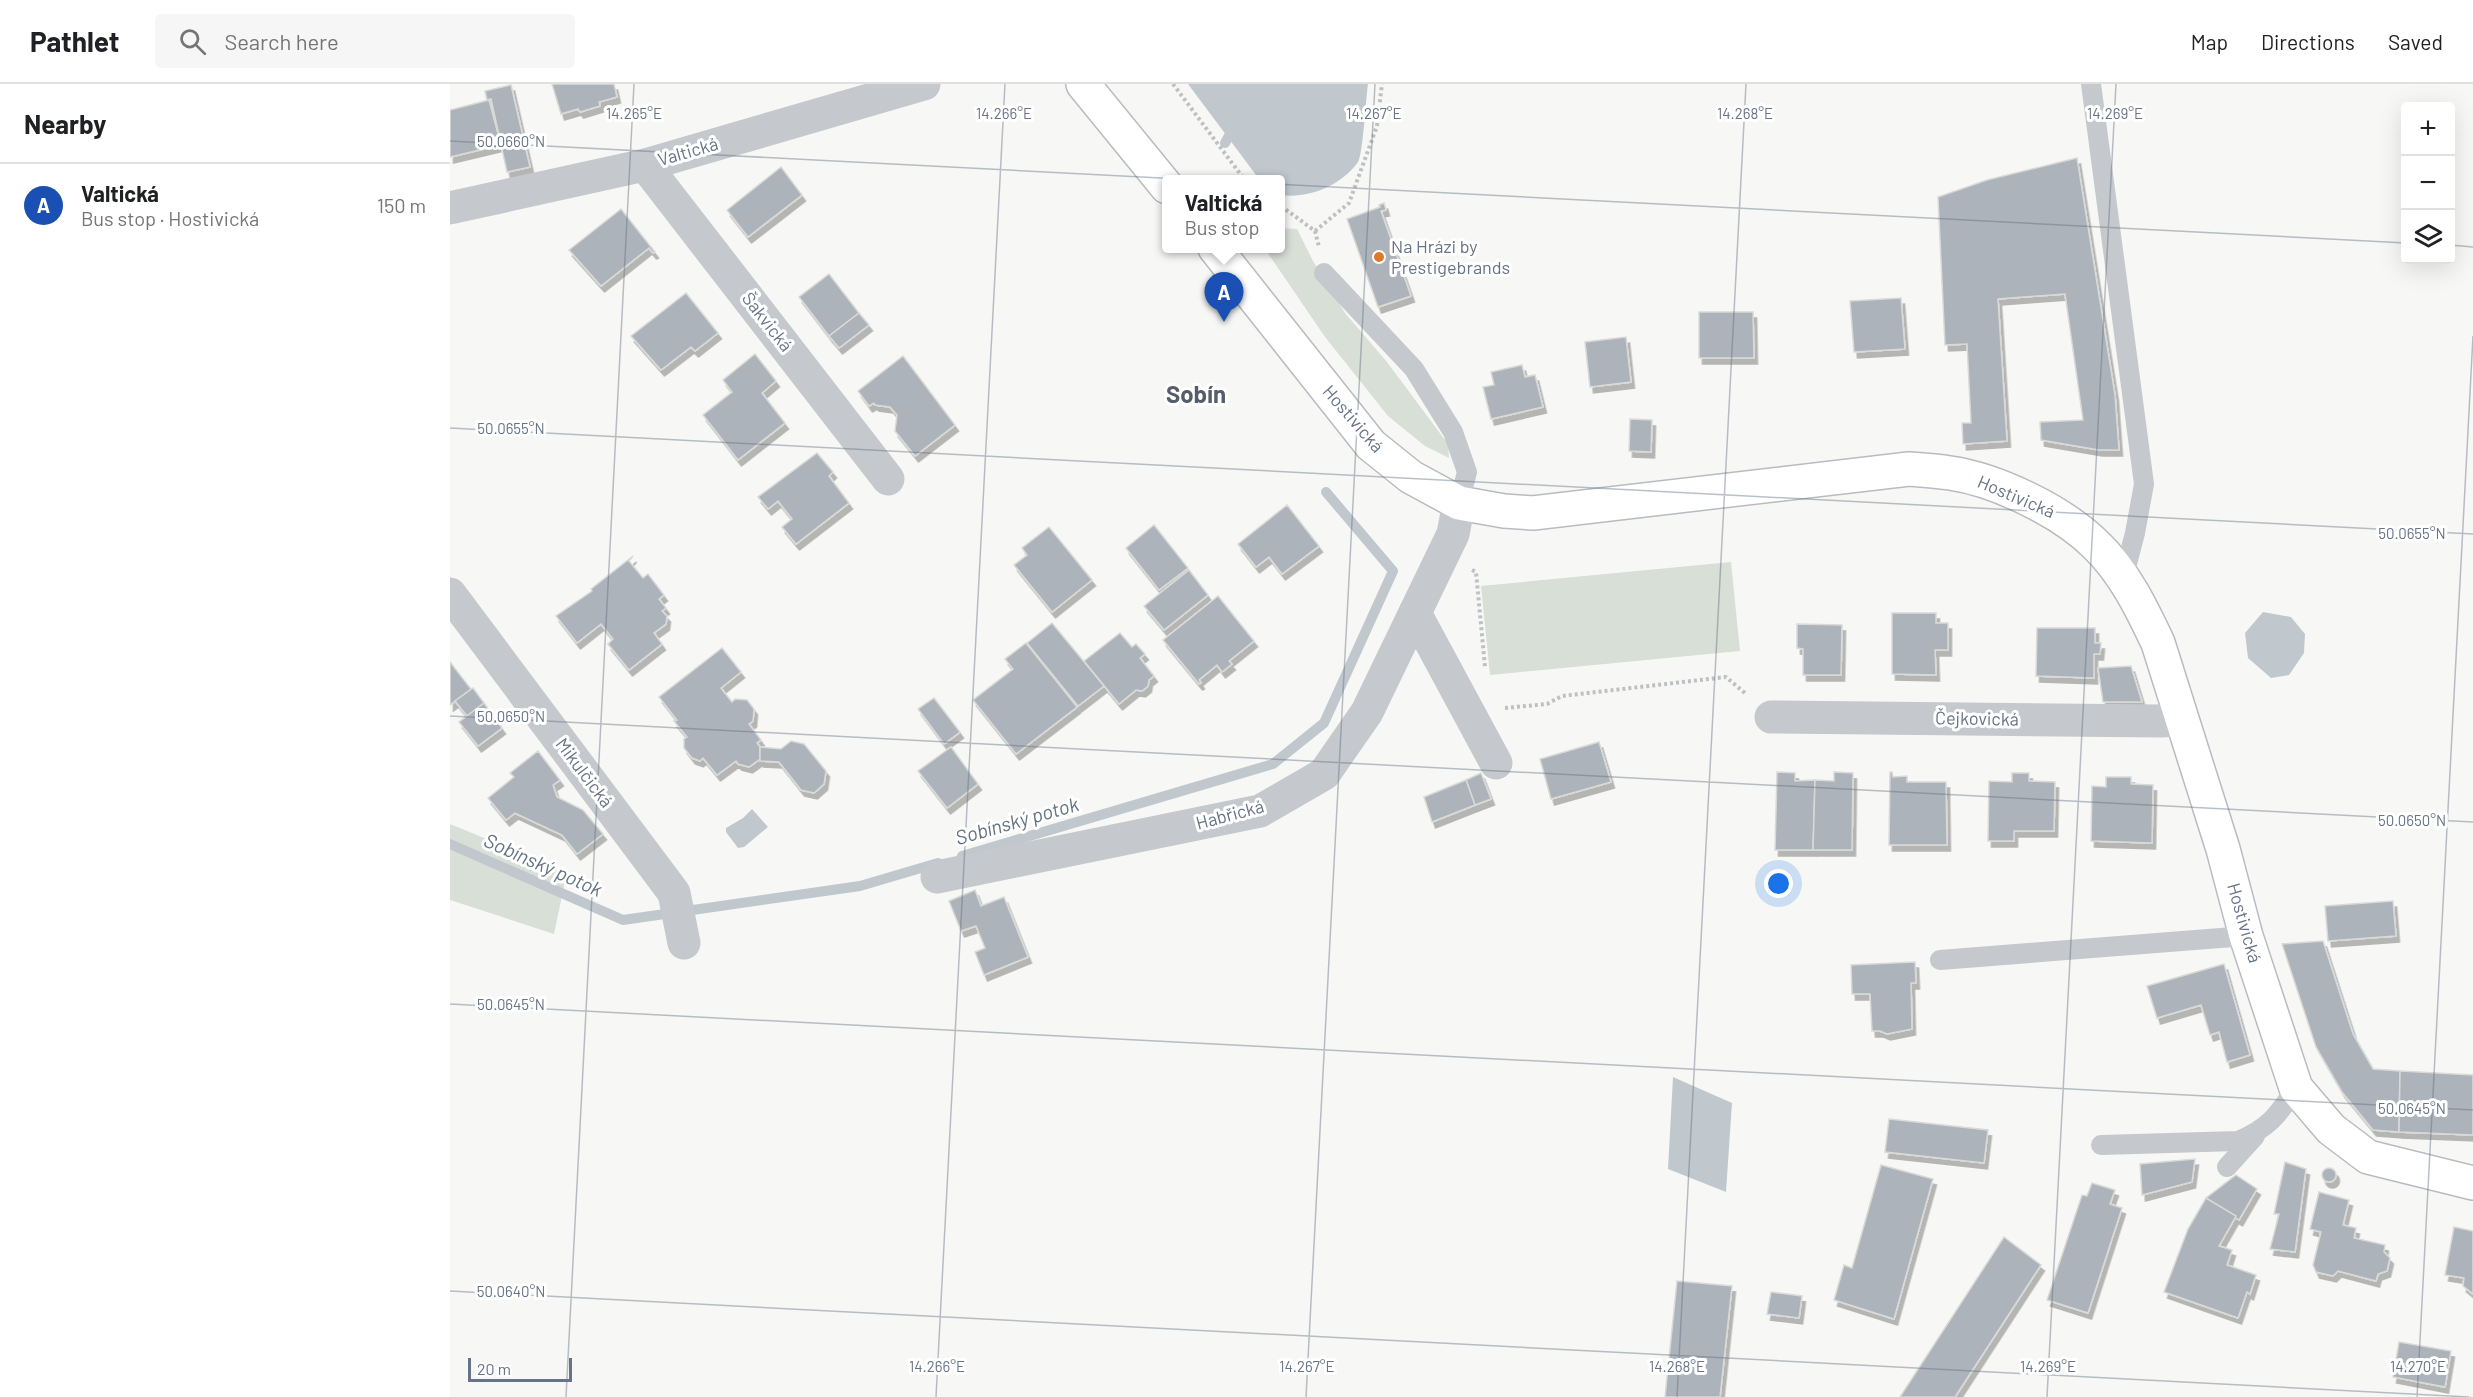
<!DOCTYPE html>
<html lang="en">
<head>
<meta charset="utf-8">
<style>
	:root { --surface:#fff; --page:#f6f6f6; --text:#202124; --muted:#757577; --line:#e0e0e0; --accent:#e0772c }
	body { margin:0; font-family:Barlow,sans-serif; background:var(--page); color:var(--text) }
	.controls { position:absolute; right:18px; top:18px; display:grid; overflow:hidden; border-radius:6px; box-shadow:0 6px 24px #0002 }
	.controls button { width:54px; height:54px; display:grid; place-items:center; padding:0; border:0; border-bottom:2px solid var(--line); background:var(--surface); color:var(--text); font:30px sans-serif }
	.scale { position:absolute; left:18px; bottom:15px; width:104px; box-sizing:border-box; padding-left:6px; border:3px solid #677386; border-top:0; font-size:16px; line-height:21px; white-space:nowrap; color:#677386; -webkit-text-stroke:4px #fff; paint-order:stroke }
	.you { position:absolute; left:1329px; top:800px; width:21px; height:21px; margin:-15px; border:4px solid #fff; border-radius:50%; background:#1a73e8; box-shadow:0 0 0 9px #1a73e833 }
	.badge { display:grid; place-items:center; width:39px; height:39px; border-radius:50%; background:var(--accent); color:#fff; font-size:20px; font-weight:700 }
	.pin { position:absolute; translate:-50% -50px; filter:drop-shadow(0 2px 3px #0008) }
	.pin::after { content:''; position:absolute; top:32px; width:21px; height:18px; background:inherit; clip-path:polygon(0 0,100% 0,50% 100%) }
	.popup { position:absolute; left:712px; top:91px; width:123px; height:78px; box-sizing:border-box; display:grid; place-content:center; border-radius:6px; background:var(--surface); filter:drop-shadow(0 2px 4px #0005); font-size:20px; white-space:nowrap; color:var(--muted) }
	.popup b { font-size:22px; color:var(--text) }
	.popup::after { content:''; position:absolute; left:50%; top:100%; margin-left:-12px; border:12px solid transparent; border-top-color:var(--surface) }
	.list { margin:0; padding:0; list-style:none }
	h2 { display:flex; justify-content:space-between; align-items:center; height:78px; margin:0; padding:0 24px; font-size:26px }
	h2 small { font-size:20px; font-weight:400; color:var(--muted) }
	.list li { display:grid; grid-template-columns:39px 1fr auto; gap:18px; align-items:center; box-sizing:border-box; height:84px; padding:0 24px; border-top:2px solid var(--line) }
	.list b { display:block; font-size:22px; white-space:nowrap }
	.list p { margin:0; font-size:20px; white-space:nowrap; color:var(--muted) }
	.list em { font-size:20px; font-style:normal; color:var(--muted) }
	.icon { flex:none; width:33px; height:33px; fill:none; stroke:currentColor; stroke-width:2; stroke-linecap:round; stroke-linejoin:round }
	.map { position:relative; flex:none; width:2023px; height:1313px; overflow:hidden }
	header { display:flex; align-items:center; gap:36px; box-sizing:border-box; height:84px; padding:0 30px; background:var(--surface); border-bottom:2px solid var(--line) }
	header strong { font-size:28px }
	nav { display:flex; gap:33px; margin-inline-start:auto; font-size:21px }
	.search { width:420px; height:54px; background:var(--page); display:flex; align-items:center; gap:15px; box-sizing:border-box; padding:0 21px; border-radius:6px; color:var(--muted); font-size:22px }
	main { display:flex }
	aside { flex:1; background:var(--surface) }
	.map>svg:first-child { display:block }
	.green { fill:#d8dfd6 }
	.water { fill:#c0c8ce }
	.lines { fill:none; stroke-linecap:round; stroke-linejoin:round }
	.stream { stroke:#c0c8ce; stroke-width:10 }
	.building { fill:#acb3ba; stroke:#d9dad7; stroke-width:1.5; filter:url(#shadow) }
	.secondary-casing { stroke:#b8bbc1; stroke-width:36 }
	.path { stroke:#bfc0c3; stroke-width:4; stroke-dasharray:3 3; stroke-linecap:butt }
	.lane { stroke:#c5c8cc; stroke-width:20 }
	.street { stroke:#c5c8cc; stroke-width:33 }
	.secondary { stroke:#fff; stroke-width:33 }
	.ticks { fill:none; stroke:#677386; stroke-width:1.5; stroke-opacity:0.45 }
	.poi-dot { fill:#e0772c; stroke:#fff; stroke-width:2 }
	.labels { text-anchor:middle; stroke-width:6; stroke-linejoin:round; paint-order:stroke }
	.street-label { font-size:18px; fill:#677386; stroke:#fff }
	.poi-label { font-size:18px; fill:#677386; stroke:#fff; text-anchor:start }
	.water-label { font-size:20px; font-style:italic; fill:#637381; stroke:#fff }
	.district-label { font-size:24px; font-weight:bold; fill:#555d6b; stroke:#fff }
	.ticks-label { font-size:15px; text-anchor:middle; fill:#677386; stroke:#fff; stroke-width:6; stroke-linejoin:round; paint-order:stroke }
</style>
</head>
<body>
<header>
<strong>Pathlet</strong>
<div class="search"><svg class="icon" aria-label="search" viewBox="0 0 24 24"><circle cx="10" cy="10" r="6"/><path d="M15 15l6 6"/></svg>Search here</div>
<nav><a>Map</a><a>Directions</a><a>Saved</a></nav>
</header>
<main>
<aside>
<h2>Nearby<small></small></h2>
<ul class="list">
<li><span class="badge" style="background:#1a4fb4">A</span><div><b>Valtická</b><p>Bus stop · Hostivická</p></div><em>150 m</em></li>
</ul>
</aside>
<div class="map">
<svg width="2023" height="1313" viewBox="0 0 2023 1313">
	<defs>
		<filter id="shadow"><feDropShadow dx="3.5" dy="6" stdDeviation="0" flood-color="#0004"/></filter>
	</defs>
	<rect width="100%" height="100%" fill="#f7f8f5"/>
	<g class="green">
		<polygon points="831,144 847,145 863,177 895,229 937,278 998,360 999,374 975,362 938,332 875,253 815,165 831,164"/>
		<polygon points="1281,478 1290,567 1040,591 1031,502"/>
		<polygon points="0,740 117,788 104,850 0,816"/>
	</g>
	<g class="water">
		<path d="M738,0H918C916,13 913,70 908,78C892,101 859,115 831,111V95H809Z"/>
		<polygon points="1813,528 1841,533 1855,550 1854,569 1839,591 1821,594 1798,574 1795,549"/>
		<polygon points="302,725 318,743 294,763 288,764 276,748 276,744 293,734"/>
		<polygon points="1223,993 1282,1019 1276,1108 1218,1085"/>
	</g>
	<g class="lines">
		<g class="stream">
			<polyline points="775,59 785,41"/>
			<polyline points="0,760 173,836 410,802 488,779"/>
			<polyline points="512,772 823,680 874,639 943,487 876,408"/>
		</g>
	</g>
	<g class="building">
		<polygon points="102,0 164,0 167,13 149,18 150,22 130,28 128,25 111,30"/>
		<polygon points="61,1 80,83 57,88 41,15 37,16 35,7"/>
		<polygon points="39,16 51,61 0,73 0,26"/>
		<polygon points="1627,74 1665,311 1669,366 1649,366 1591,356 1590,338 1633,336 1615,210 1548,215 1557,357 1513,360 1512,339 1521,339 1517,260 1495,261 1488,113 1537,96"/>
		<polygon points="331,83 352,111 298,153 277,126"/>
		<polygon points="934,119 936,126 931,127 961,212 928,223 897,135 930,123 929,121"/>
		<polygon points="171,125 205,168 203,169 199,164 151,202 119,166"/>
		<polygon points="379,190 409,229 379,252 349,213"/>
		<polygon points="236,209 268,249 245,267 241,263 211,286 181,252"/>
		<polygon points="1451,214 1455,265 1404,268 1400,217"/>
		<polygon points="1249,228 1303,228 1304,274 1249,274"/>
		<polygon points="409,229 419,241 389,264 379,252"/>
		<polygon points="1176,253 1181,298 1140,303 1135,258"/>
		<polygon points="305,270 326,297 312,309 335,339 288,376 253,331 282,308 273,296"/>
		<polygon points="453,272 505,341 465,372 445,347 447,331 440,323 425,321 424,319 419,322 408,307"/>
		<polygon points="1072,281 1075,293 1085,291 1093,323 1041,335 1033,303 1044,301 1041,288"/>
		<polygon points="1180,335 1202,336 1201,368 1179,367"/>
		<polygon points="367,369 383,388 379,392 399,419 346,460 332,443 342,435 328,417 318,425 308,413"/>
		<polygon points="837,421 869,462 832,490 819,473 806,483 788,460"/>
		<polygon points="704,441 738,484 709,506 676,464"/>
		<polygon points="599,443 642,496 602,528 564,481 577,471 572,464"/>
		<polygon points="183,472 179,477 193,494 198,490 214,511 209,515 216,524 212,527 217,532 216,540 204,549 212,560 179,586 158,560 163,555 151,540 127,559 106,532 142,507 141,505"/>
		<polygon points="739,486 758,511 714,546 694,522"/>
		<polygon points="768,512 804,557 779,577 782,580 772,588 767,581 749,596 751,599 749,600 713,556"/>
		<polygon points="1442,529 1486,529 1486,539 1498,539 1498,566 1485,566 1486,591 1442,590"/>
		<polygon points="602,539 654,602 628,622 577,559"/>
		<polygon points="1347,540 1392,541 1391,591 1353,591 1353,565 1347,564"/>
		<polygon points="1587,544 1645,544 1645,559 1651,559 1650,570 1644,570 1644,594 1586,592"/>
		<polygon points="670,549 682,563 686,560 695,570 690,574 704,592 699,596 698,602 692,607 686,606 669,620 634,577"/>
		<polygon points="576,559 627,623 566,670 523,616 563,585 555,575"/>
		<polygon points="272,564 291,588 271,604 282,618 285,615 297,616 304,625 303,637 299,640 311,656 307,659 310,663 310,675 299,683 288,680 286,677 267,691 253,674 250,677 242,674 234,664 234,655 237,653 224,637 227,636 209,613"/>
		<polygon points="0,578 21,605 0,621"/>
		<polygon points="1681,582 1692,618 1653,618 1648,584"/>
		<polygon points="23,604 34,619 17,632 5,617"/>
		<polygon points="484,614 510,648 494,660 468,625"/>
		<polygon points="34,619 52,644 28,662 9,638"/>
		<polygon points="341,657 354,660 376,687 374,700 364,709 351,706 329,678 310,677 310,663 331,665"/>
		<polygon points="1149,658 1161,698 1101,715 1090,675"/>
		<polygon points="501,663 528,700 497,724 468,687"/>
		<polygon points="88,667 110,696 103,701 107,713 133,726 153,750 127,770 112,751 65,729 56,736 38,714 64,693 60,689"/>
		<polygon points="1327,688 1345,689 1345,697 1365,696 1363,766 1325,766"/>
		<polygon points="1384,688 1403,689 1402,766 1363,766 1365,696 1384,697"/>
		<polygon points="1440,688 1442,688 1443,693 1457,692 1457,698 1496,698 1497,761 1439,761"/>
		<polygon points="1031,689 1041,715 1025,721 1016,696"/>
		<polygon points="1562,689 1579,689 1579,697 1605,698 1604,747 1564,747 1564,757 1538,757 1539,697 1562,698"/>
		<polygon points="1656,693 1681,693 1681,700 1703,701 1702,759 1641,757 1642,702 1656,703"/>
		<polygon points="1016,696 1025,721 982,738 974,713"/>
		<polygon points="525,806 531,822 554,813 578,873 534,891 525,868 535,864 526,842 511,847 499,817"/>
		<polygon points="1943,817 1946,852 1878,857 1875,822"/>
		<polygon points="1873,857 1903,950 1923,985 1950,987 1949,1048 1923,1046 1892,1008 1866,963 1832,860"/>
		<polygon points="1465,878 1466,899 1461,899 1462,945 1437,950 1430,947 1422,947 1420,910 1402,910 1401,881"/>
		<polygon points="1774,880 1800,971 1777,978 1769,948 1760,951 1751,921 1707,934 1697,902"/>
		<polygon points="1950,987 2023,991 2023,1051 1949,1048"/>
		<polygon points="1439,1035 1538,1046 1534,1079 1435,1068"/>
		<polygon points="1745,1075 1742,1098 1692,1111 1690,1080"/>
		<polygon points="1835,1078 1856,1085 1845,1168 1820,1165 1829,1130 1824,1130"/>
		<polygon points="1431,1081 1483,1095 1444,1235 1384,1216 1394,1181 1402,1184"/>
		<circle cx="1879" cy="1091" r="7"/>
		<polygon points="1786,1091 1807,1105 1789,1136 1756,1114"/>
		<polygon points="1642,1099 1665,1106 1660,1120 1672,1124 1638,1229 1597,1216 1632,1111 1637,1112"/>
		<polygon points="1869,1108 1899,1116 1893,1141 1906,1144 1904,1154 1935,1161 1934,1168 1940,1174 1937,1187 1928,1190 1926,1197 1888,1187 1883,1192 1866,1188 1863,1181 1871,1148 1860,1145"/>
		<polygon points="1756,1114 1786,1132 1769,1162 1782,1166 1777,1181 1806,1191 1800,1210 1797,1208 1788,1234 1714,1208 1738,1145"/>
		<polygon points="2004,1143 2023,1147 2023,1210 2013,1202 2014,1194 1995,1191"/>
		<polygon points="1554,1153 1591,1181 1505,1313 1450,1313"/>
		<polygon points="1227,1197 1282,1202 1270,1313 1215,1313"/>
		<polygon points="1321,1208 1352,1212 1349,1234 1317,1230"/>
		<polygon points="1949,1258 2001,1267 1995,1303 1943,1293"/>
	</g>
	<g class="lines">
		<g class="secondary-casing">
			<g id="secondary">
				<polyline points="633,0 717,103"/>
				<path d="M765,164L921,361L961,393L1009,419L1054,427L1083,429L1459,385C1473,386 1487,387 1500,389C1548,396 1613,428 1647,462C1674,488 1692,525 1708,559L1773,765L1796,852L1846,1004L1881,1045L1918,1073L2023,1099"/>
			</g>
		</g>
		<g class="path">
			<polyline points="723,0 794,95"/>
			<polyline points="831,122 865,147 869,163"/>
			<polyline points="865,147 899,119 927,42 932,0"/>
			<polyline points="1022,486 1026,488 1035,583"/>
			<polyline points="1055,624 1097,620 1112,612 1276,593 1296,610"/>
		</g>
		<g class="lane">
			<polyline points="1641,0 1694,400 1685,449 1673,495"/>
			<polyline points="874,189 964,285 1003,348 1017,388 1009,419"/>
			<polyline points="1490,876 1796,852"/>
			<path d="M1651,1061L1788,1057C1819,1044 1828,1031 1846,1004"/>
			<polyline points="1777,1083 1805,1052"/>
		</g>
		<g class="street">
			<polyline points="195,81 438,395"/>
			<polyline points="0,124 195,81 474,0"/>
			<polyline points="0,510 224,809 234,859"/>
			<polyline points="965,529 1046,679"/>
			<polyline points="1321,633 1710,637 1732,636"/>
			<polyline points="487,793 810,727 874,690 917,628 1003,450 1009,419"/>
		</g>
		<use href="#secondary" class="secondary"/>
	</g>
	<path class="ticks" d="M0,57L1956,159M2000,161L2023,163M0,344L2023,450M0,632L2023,738M0,920L2023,1026M0,1207L2019,1313M116,1313L184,0M486,1313L555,0M856,1313L925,0M1227,1313L1296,0M1597,1313L1666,0M1967,1313L2023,252"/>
	<circle class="poi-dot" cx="929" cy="173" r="6"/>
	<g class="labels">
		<g class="street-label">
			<text transform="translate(238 68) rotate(-16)" y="6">Valtická</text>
			<text transform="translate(317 238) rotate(52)" y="6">Šakvická</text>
			<text transform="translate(903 335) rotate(49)" y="6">Hostivická</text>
			<text transform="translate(1566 413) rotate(23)" y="6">Hostivická</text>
			<text transform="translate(1527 635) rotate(1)" y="6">Čejkovická</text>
			<text transform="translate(134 689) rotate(53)" y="6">Mikulčická</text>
			<text transform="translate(780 731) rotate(-15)" y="6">Habřická</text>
			<text transform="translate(1794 839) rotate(74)" y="6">Hostivická</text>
		</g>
		<g class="poi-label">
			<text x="941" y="169">Na Hrázi by<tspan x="941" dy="21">Prestigebrands</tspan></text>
		</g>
		<g class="water-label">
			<text transform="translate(567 737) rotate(-16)" y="7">Sobínský potok</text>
			<text transform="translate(93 781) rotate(24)" y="7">Sobínský potok</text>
		</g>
		<g class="district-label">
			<text x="746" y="319">Sobín</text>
		</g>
	</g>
	<g class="ticks-label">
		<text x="184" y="35">14.265°E</text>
		<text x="554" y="35">14.266°E</text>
		<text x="924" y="35">14.267°E</text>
		<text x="1295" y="35">14.268°E</text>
		<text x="1665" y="35">14.269°E</text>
		<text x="61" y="63">50.0660°N</text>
		<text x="61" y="350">50.0655°N</text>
		<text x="1962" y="455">50.0655°N</text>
		<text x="61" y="638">50.0650°N</text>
		<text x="1962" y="742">50.0650°N</text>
		<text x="61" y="926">50.0645°N</text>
		<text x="1962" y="1030">50.0645°N</text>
		<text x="61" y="1213">50.0640°N</text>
		<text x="487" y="1288">14.266°E</text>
		<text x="857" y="1288">14.267°E</text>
		<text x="1227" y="1288">14.268°E</text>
		<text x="1598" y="1288">14.269°E</text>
		<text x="1968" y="1288">14.270°E</text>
	</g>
</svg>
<div class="controls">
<button>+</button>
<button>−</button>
<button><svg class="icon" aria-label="layers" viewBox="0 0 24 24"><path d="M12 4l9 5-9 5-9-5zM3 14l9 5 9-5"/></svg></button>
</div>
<div class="scale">20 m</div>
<div class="you"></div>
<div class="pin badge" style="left:774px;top:238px;background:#1a4fb4">A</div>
<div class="popup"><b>Valtická</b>Bus stop</div>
</div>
</main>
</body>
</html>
